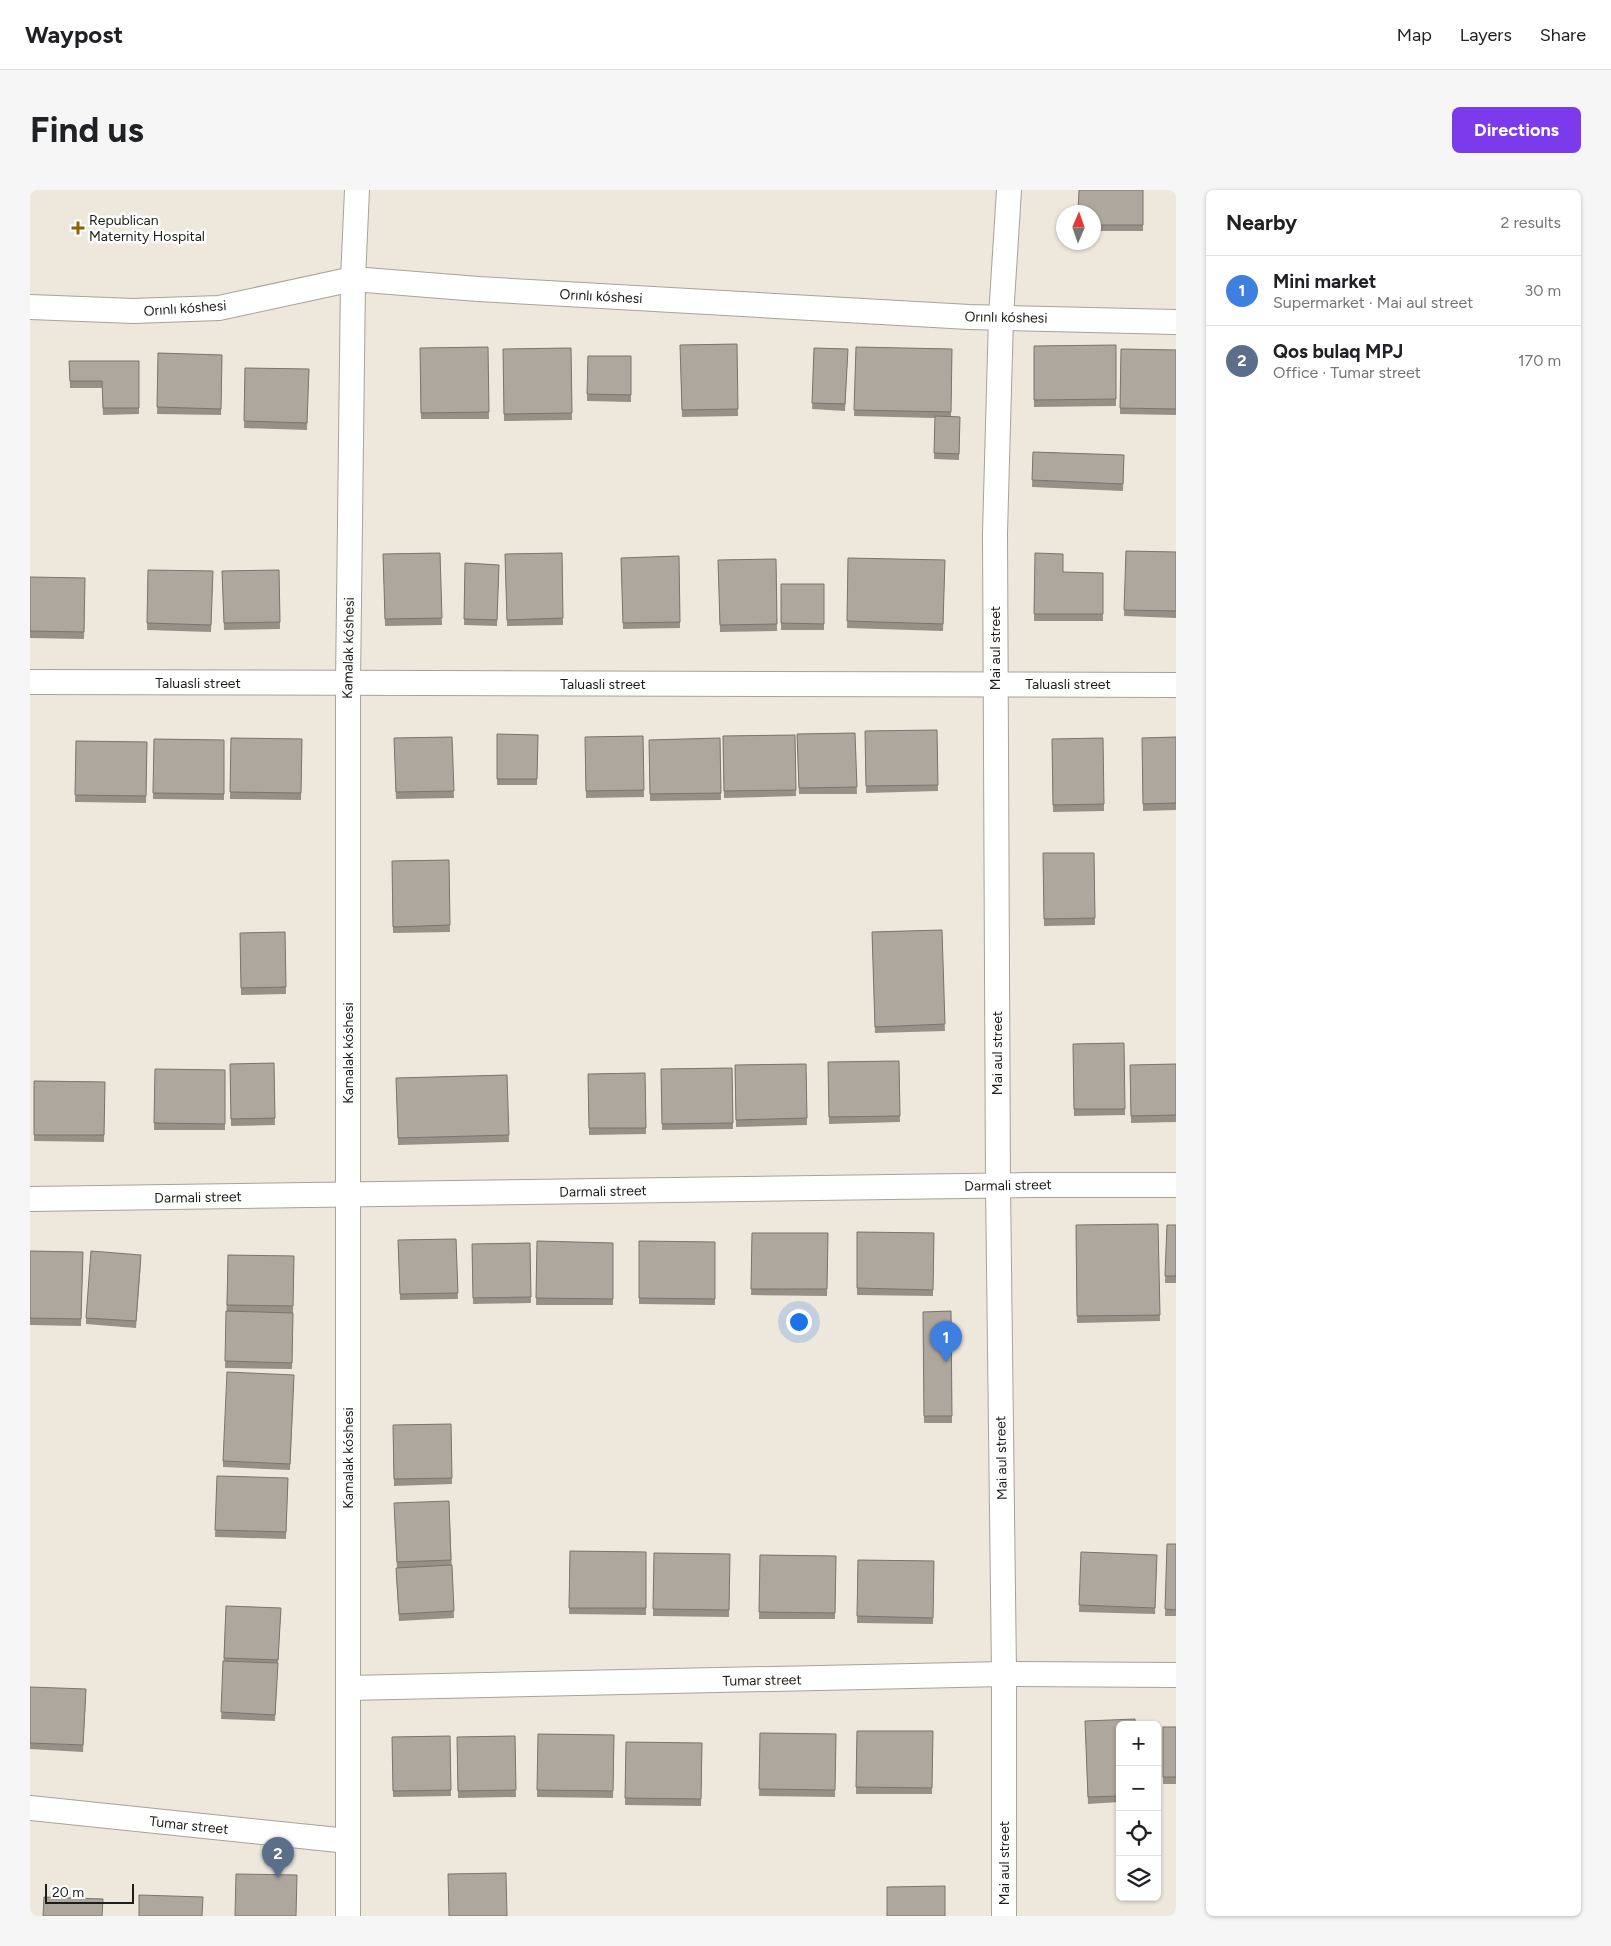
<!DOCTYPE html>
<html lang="en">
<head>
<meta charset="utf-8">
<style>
	:root { --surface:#fff; --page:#f6f6f6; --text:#202124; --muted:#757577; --line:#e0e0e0; --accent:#7c3aed }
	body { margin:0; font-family:Figtree,sans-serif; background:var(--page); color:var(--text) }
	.controls { position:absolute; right:15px; bottom:15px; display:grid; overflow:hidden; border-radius:8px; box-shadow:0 1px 4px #0004 }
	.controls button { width:45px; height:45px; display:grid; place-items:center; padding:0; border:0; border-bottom:1px solid var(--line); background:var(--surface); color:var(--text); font:25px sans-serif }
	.compass { position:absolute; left:1026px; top:15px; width:45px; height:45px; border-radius:50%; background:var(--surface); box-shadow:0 1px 4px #0004; rotate:2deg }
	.scale { position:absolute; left:15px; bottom:12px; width:89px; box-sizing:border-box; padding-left:5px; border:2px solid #1f1d19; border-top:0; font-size:14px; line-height:18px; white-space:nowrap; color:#1f1d19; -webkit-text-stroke:4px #fff; paint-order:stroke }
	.you { position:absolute; left:768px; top:1131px; width:18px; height:18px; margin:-12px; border:4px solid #fff; border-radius:50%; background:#1a73e8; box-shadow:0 0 0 8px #1a73e833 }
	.badge { display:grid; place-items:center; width:32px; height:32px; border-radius:50%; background:var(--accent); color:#fff; font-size:16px; font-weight:700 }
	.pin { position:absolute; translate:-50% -41px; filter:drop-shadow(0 1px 2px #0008) }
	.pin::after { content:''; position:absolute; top:26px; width:18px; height:15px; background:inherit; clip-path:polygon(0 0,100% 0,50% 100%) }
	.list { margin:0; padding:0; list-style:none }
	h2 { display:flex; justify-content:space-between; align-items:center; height:65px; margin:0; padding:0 20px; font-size:21px }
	h2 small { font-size:16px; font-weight:400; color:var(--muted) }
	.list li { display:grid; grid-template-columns:32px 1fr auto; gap:15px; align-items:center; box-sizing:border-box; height:70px; padding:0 20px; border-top:1px solid var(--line) }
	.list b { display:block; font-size:19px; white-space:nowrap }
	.list p { margin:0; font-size:16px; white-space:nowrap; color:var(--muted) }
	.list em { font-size:16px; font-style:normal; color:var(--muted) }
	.icon { flex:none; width:28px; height:28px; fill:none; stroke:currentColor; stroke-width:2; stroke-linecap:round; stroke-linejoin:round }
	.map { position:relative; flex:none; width:1146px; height:1726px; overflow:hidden; border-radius:8px }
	header { display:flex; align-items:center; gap:30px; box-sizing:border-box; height:70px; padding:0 25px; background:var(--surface); border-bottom:1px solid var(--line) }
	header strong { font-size:24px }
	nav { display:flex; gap:28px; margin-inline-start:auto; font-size:18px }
	.intro { display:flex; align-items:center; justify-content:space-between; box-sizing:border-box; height:120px; padding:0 30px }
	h1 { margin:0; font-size:35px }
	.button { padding:12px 22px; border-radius:8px; background:var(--accent); color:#fff; font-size:18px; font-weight:700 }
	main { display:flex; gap:30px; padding:0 30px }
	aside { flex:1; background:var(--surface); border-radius:8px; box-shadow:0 1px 4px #0004 }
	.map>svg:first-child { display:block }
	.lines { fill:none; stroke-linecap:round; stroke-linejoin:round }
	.minor-casing { stroke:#a8a297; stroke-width:26 }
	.minor { stroke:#fff; stroke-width:24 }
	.wall { fill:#969087 }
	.building { fill:#aea79d; stroke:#7a756e }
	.poi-dot { fill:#8b6303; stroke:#fff; stroke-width:2 }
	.labels { text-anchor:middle; stroke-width:5; stroke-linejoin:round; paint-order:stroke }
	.poi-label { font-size:14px; fill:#1f1d19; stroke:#fff; text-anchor:start }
	.street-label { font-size:14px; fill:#1f1d19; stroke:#fff }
</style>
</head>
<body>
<header>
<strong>Waypost</strong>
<nav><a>Map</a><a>Layers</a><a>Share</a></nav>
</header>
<div class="intro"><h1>Find us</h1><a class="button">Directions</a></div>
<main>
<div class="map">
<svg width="1146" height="1726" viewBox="0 0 1146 1726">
	<rect width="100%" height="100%" fill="#eee7dc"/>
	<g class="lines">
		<g class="minor-casing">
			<g id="minor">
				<polyline points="0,117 103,121 189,118 323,89 448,99 939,127 1146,132"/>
				<polyline points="0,492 1146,495"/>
				<polyline points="0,1009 998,995 1146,995"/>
				<polyline points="318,1498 974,1484 1146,1485"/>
				<polyline points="0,1618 318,1651"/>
				<polyline points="318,1726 318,493 323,89 327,0"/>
				<polyline points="974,1726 974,1484 968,995 965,343 971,127 979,0"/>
			</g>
		</g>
		<use href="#minor" class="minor"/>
	</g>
	<g class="wall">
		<polygon points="1113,0 1113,41 1064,41 1064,22"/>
		<polygon points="707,154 708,226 652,227 650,155"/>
		<polygon points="1086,155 1086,216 1004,217 1004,156"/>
		<polygon points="458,157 459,229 391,229 390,158"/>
		<polygon points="826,157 922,159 921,226 930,227 929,270 904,269 905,228 824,226"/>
		<polygon points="541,158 542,230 474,231 473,159"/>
		<polygon points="784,158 818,159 815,221 782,219"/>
		<polygon points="1091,159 1146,160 1146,225 1090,224"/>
		<polygon points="128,163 192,165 191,225 127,224"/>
		<polygon points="558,166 601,166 601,212 557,211"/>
		<polygon points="39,171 109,171 109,224 73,225 72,198 40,198"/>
		<polygon points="215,178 279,179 277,240 214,238"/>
		<polygon points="1003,262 1094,265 1093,301 1002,297"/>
		<polygon points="1096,361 1146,362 1146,428 1094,426"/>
		<polygon points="410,363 412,435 355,436 353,364"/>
		<polygon points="532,363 533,435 477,436 475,364"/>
		<polygon points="1005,363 1033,382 1073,383 1073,431 1004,431"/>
		<polygon points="649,366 650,438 593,439 591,368"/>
		<polygon points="818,368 915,370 913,441 817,438"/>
		<polygon points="746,369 747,441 690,442 688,370"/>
		<polygon points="435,373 469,375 467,436 434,435"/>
		<polygon points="118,380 183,381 181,442 117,440"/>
		<polygon points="249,380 250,439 194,440 192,381"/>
		<polygon points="0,387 55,388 54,449 0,448"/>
		<rect x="751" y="394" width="43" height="46"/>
		<polygon points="907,540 908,601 836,603 835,541"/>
		<polygon points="825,543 827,604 769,604 767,544"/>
		<polygon points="467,544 508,545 507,595 467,595"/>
		<polygon points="765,545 766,606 694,608 693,546"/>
		<polygon points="613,546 614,607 556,608 555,547"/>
		<polygon points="422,547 424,608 366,609 364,548"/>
		<polygon points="1146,547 1146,620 1113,621 1112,548"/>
		<polygon points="201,548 272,549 271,610 200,609"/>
		<polygon points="690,548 691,610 620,611 619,550"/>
		<polygon points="1073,548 1074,621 1023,622 1022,549"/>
		<polygon points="124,549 194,550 194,610 123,609"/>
		<polygon points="46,551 117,552 116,613 45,612"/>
		<polygon points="1013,663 1064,663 1065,735 1014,736"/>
		<polygon points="419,670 420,742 363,743 362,671"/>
		<polygon points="912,740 915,841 845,843 842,742"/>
		<polygon points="255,742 256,804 211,805 210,743"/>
		<polygon points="1094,853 1095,925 1044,926 1043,854"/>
		<polygon points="869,871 870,932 799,934 798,872"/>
		<polygon points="244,873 245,935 201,936 200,874"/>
		<polygon points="776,874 777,935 706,937 705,875"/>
		<polygon points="1146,874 1146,932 1101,933 1100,875"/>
		<polygon points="702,878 703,939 632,940 631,879"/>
		<polygon points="125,879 195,880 195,940 124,940"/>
		<polygon points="615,883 616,944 559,945 558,884"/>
		<polygon points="477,885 479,952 368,955 366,888"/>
		<polygon points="4,891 75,892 74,952 4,951"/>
		<polygon points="1128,1034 1130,1131 1047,1133 1046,1035"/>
		<polygon points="1137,1035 1146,1035 1146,1093 1135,1093"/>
		<polygon points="827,1042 904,1043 903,1106 827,1105"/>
		<polygon points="722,1043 798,1043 797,1106 721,1105"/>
		<polygon points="426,1049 428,1109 370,1110 368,1050"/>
		<polygon points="507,1051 583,1053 583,1115 506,1115"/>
		<polygon points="609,1051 685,1052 685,1115 609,1114"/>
		<polygon points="500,1053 501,1113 443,1114 442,1054"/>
		<polygon points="0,1061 53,1062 51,1136 0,1135"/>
		<polygon points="198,1065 264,1066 262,1179 195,1178"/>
		<polygon points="111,1071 106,1138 56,1134 56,1128"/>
		<polygon points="921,1121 922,1233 894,1233 893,1122"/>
		<polygon points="264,1191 260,1280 193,1277 193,1271"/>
		<polygon points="421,1234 422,1294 364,1296 363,1235"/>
		<polygon points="187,1286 258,1288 256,1349 185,1347"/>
		<polygon points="419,1311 424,1428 369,1431 366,1384 367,1378 364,1320"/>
		<polygon points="1137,1354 1146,1354 1146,1426 1135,1426"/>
		<polygon points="540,1361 616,1362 616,1425 539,1424"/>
		<polygon points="1051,1362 1127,1365 1125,1424 1049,1422"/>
		<polygon points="624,1363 700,1364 699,1427 623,1426"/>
		<polygon points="730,1365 806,1366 805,1429 729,1429"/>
		<polygon points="828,1370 904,1371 903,1434 827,1433"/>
		<polygon points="196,1416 251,1418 245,1531 191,1529"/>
		<polygon points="0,1497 56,1506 53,1562 0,1559"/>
		<polygon points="1055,1531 1090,1535 1090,1612 1058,1614"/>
		<rect x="1133" y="1537" width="13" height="57"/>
		<polygon points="827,1541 903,1541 902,1604 826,1604"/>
		<polygon points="730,1543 806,1544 805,1607 729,1606"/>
		<polygon points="508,1544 584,1545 583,1608 507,1607"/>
		<polygon points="420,1546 421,1606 363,1607 362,1547"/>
		<polygon points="485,1546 486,1607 428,1608 427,1547"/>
		<polygon points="596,1552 672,1553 671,1616 595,1615"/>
	</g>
	<g class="building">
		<polygon points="1049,0 1113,0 1113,35 1064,35 1064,22 1048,22"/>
		<polygon points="707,154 708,219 652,220 650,155"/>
		<polygon points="1086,155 1086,209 1004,210 1004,156"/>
		<polygon points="458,157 459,222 391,223 390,158"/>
		<polygon points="826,157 922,159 921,222 824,220"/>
		<polygon points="541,158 542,223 474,224 473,159"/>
		<polygon points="784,158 818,159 815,214 782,213"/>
		<polygon points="1091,159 1146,160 1146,219 1090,218"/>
		<polygon points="128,163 192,165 191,219 127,217"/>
		<polygon points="558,166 601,166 601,205 557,204"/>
		<polygon points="39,171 109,171 109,218 73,218 72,191 40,191"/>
		<polygon points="215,178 279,179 277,233 214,231"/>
		<polygon points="905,226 930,227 929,264 904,263"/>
		<polygon points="1003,262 1094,265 1093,294 1002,290"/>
		<polygon points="1096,361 1146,362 1146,421 1094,420"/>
		<polygon points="410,363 412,428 355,429 353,364"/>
		<polygon points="532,363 533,428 477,430 475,364"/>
		<polygon points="1005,363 1033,364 1033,382 1073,383 1073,424 1004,424"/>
		<polygon points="649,366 650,432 593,433 591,368"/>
		<polygon points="818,368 915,370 913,434 817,431"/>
		<polygon points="746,369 747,434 690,435 688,370"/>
		<polygon points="435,373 469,375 467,430 434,429"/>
		<polygon points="118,380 183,381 181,435 117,433"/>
		<polygon points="249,380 250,432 194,433 192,381"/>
		<polygon points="0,387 55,388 54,442 0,441"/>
		<polygon points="751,394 794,394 794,434 751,433"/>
		<polygon points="907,540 908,595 836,596 835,541"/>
		<polygon points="825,543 827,597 769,598 767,544"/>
		<polygon points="467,544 508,545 507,589 467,589"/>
		<polygon points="765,545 766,600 694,601 693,546"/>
		<polygon points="613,546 614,600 556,601 555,547"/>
		<polygon points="422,547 424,601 366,602 364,548"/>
		<polygon points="1146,547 1146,613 1113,614 1112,548"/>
		<polygon points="201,548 272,549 271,603 200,602"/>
		<polygon points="690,548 691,603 620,604 619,550"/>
		<polygon points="1073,548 1074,614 1023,615 1022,549"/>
		<polygon points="124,549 194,550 194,604 123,603"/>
		<polygon points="46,551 117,552 116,606 45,605"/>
		<polygon points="1013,663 1064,663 1065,728 1014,729"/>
		<polygon points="419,670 420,735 363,737 362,671"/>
		<polygon points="912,740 915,834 845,837 842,742"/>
		<polygon points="255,742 256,797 211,798 210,743"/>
		<polygon points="1094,853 1095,919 1044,919 1043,854"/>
		<polygon points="869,871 870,926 799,927 798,872"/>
		<polygon points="244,873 245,928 201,929 200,874"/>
		<polygon points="776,874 777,928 706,930 705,875"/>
		<polygon points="1146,874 1146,925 1101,926 1100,875"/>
		<polygon points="702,878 703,933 632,934 631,879"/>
		<polygon points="125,879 195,880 195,934 124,933"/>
		<polygon points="615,883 616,938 559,938 558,884"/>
		<polygon points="477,885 479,945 368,948 366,888"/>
		<polygon points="4,891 75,892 74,945 4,945"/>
		<polygon points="1128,1034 1130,1125 1047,1126 1046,1035"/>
		<polygon points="1137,1035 1146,1035 1146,1086 1135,1086"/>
		<polygon points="827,1042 904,1043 903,1100 827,1098"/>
		<polygon points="722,1043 798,1043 797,1099 721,1099"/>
		<polygon points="426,1049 428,1103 370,1104 368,1050"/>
		<polygon points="507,1051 583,1053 583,1109 506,1108"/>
		<polygon points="609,1051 685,1052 685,1109 609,1108"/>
		<polygon points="500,1053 501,1107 443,1108 442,1054"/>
		<polygon points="0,1061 53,1062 51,1129 0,1128"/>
		<polygon points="61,1061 111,1065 106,1131 56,1128"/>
		<polygon points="198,1065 264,1066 263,1116 197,1115"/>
		<polygon points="196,1121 263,1123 262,1173 195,1171"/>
		<polygon points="921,1121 922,1226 894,1226 893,1122"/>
		<polygon points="197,1182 264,1185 260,1274 193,1271"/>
		<polygon points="421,1234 422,1288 364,1289 363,1235"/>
		<polygon points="187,1286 258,1288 256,1342 185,1340"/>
		<polygon points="419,1311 421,1370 367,1372 364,1313"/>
		<polygon points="1137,1354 1146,1354 1146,1420 1135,1419"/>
		<polygon points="540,1361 616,1362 616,1418 539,1418"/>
		<polygon points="1051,1362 1127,1365 1125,1418 1049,1415"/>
		<polygon points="624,1363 700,1364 699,1420 623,1419"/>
		<polygon points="730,1365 806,1366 805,1423 729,1422"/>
		<polygon points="828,1370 904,1371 903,1428 827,1426"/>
		<polygon points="422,1375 424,1421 369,1424 366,1378"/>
		<polygon points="196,1416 251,1418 248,1470 194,1468"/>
		<polygon points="193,1471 248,1473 245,1525 191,1522"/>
		<polygon points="0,1497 56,1499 53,1555 0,1553"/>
		<polygon points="1105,1529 1105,1535 1090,1535 1090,1606 1058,1607 1055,1531"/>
		<rect x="1133" y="1537" width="13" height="50"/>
		<polygon points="827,1541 903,1541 902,1598 826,1597"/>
		<polygon points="730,1543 806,1544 805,1600 729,1599"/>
		<polygon points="508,1544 584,1545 583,1601 507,1600"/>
		<polygon points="420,1546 421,1600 363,1601 362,1547"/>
		<polygon points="485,1546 486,1600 428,1601 427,1547"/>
		<polygon points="596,1552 672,1553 671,1609 595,1608"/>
		<polygon points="476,1683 477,1726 419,1726 418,1684"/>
		<polygon points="206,1684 267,1685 266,1726 205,1726"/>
		<polygon points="915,1696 915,1726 857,1726 857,1697"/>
		<polygon points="109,1705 173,1707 172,1726 109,1726"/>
		<polygon points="14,1707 73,1709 72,1726 13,1726"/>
	</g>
	<path class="poi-dot" d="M45.5 30.5h5v5h5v5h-5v5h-5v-5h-5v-5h5z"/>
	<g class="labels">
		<g class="poi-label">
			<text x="59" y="35">Republican<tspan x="59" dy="16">Maternity Hospital</tspan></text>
		</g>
		<g class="street-label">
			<text transform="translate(571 106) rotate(3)" y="5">Orınlı kóshesi</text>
			<text transform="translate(155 118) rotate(-4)" y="5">Orınlı kóshesi</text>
			<text transform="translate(976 127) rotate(1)" y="5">Orınlı kóshesi</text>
			<text transform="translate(318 458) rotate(-89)" y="5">Kamalak kóshesi</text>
			<text transform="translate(965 458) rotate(-90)" y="5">Mai aul street</text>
			<text x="168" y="498">Taluasli street</text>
			<text x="573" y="499">Taluasli street</text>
			<text x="1038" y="499">Taluasli street</text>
			<text transform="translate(318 863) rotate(-90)" y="5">Kamalak kóshesi</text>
			<text transform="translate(967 863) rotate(-90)" y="5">Mai aul street</text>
			<text transform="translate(978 995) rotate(-1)" y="5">Darmali street</text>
			<text transform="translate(573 1001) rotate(-1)" y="5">Darmali street</text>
			<text transform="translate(168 1007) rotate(-1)" y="5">Darmali street</text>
			<text transform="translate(318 1268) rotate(-90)" y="5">Kamalak kóshesi</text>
			<text transform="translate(971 1268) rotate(-91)" y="5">Mai aul street</text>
			<text transform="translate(732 1490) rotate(-1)" y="5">Tumar street</text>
			<text transform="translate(159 1635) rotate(6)" y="5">Tumar street</text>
			<text transform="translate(974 1673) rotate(-90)" y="5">Mai aul street</text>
		</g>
	</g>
</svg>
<div class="controls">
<button>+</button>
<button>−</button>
<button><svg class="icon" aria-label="locate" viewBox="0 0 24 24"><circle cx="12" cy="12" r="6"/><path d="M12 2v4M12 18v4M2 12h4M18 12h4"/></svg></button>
<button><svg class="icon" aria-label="layers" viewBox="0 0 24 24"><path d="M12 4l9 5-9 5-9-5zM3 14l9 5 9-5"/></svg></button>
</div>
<svg class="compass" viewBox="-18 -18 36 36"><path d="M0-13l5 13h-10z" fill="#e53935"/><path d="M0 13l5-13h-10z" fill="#757577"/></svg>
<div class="scale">20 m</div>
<div class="you"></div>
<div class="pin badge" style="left:916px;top:1172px;background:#3f7fe0">1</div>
<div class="pin badge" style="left:248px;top:1688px;background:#5c6f8a">2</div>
</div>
<aside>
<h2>Nearby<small>2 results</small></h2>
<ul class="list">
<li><span class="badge" style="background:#3f7fe0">1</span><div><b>Mini market</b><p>Supermarket · Mai aul street</p></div><em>30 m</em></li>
<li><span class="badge" style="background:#5c6f8a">2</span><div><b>Qos bulaq MPJ</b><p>Office · Tumar street</p></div><em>170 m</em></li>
</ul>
</aside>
</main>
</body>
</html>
